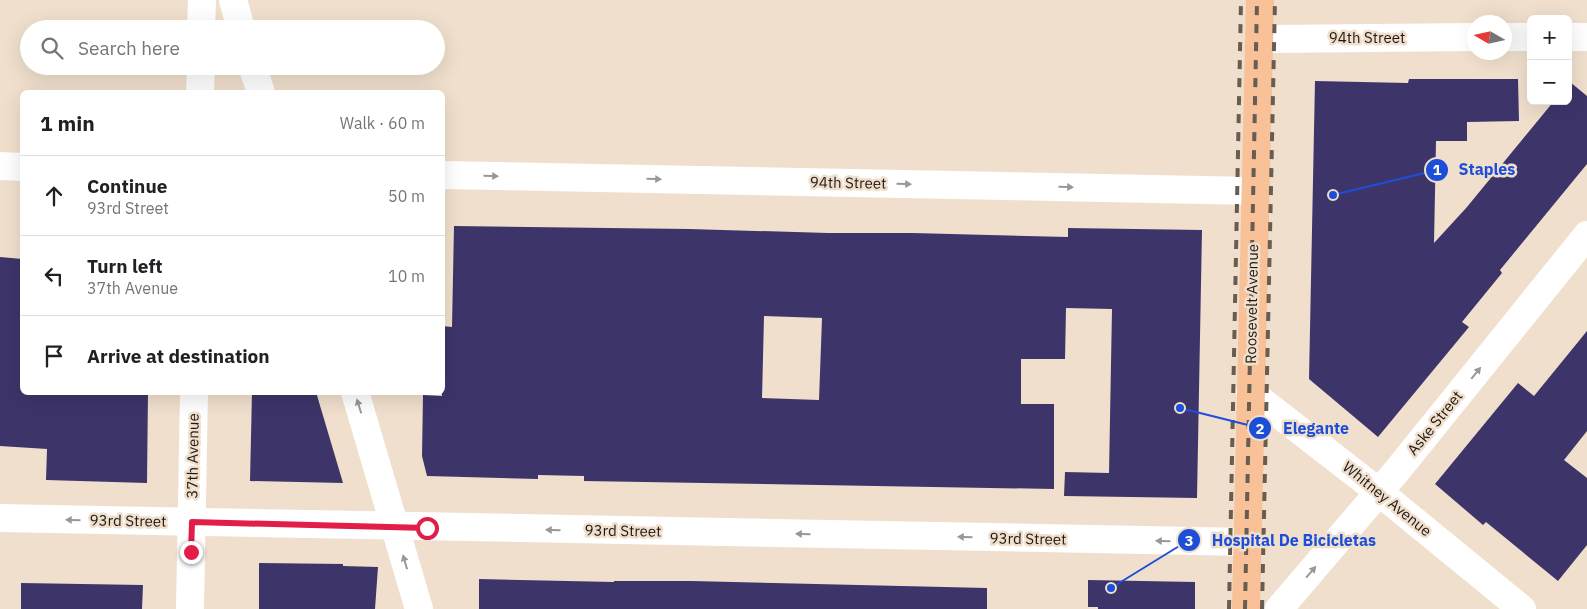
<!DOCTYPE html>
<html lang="en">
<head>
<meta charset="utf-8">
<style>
	:root { --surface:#fff; --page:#f2f2f2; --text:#202124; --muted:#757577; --line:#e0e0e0 }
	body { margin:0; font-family:"IBM Plex Sans",sans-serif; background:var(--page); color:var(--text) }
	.controls { position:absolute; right:15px; top:15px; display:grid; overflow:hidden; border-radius:8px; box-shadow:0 5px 20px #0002 }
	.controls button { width:45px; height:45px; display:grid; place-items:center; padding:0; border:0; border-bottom:1px solid var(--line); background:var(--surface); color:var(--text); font:25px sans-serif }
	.compass { position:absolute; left:1467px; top:15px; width:45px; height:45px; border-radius:50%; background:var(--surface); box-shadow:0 5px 20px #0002; rotate:279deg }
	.stop { position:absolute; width:15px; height:15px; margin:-11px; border:4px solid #e11d48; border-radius:50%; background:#fff }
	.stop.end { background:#e11d48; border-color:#fff; box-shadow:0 1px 5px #0008 }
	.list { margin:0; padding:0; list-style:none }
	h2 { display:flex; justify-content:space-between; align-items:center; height:65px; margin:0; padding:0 20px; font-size:21px }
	h2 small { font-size:16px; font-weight:400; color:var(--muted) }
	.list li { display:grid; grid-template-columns:32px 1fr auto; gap:15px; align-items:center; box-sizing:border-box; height:80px; padding:0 20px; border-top:1px solid var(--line) }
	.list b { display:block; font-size:19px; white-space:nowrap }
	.list p { margin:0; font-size:16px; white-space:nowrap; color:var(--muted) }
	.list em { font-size:16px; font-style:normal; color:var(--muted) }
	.icon { flex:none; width:28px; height:28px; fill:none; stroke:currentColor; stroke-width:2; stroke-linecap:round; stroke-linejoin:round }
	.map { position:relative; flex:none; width:1587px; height:609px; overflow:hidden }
	.search { position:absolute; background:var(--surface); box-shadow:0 5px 20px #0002; left:20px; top:20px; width:425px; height:55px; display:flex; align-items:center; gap:12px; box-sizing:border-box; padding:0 18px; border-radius:28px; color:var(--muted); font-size:19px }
	.panel { position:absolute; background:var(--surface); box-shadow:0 5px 20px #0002; left:20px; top:90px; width:425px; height:305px; border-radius:8px }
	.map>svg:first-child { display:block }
	.building { fill:#3d356a; fill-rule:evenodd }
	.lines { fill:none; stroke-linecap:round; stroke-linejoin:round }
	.minor { stroke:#fff; stroke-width:28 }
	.major { stroke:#f8c197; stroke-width:28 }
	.rail { stroke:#675d52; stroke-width:4; stroke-dasharray:9 9; stroke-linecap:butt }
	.oneway { fill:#9a9895 }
	.route { stroke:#e11d48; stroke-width:6 }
	.labels { text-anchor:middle; stroke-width:5; stroke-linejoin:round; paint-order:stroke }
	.street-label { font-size:15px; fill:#1f1913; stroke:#f0dfcc }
	.leader { fill:none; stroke:#1d4ed8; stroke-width:2 }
	.callout-dot { fill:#1d4ed8; stroke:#f0dfcc; stroke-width:2 }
	.mark-label { font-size:15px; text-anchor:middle; font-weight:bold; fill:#fff }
	.callout-label { font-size:16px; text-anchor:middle; font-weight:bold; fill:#1d4ed8; stroke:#f0dfcc; stroke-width:5; stroke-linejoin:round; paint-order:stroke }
</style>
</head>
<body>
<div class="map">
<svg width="1587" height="609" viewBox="0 0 1587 609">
	<rect width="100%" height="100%" fill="#f0dfcc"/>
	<g class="building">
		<polygon points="1409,79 1518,79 1519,121 1467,122 1467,141 1436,141 1434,243 1467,207 1554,101 1568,101 1568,84 1570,82 1587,96 1587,164 1500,270 1502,273 1462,322 1469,327 1378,437 1309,379 1315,81 1408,83"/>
		<path d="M454,226L689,229L828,233H912L1068,237V228L1202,230L1197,498L1064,496L1065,472L1109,473L1112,309L1066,308L1065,359H1021V404H1054V489L584,481V476L538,475V479L427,476L422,456L423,395L442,396V326L452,327ZM764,316L822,318L819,400L762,398Z"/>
		<polygon points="0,257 22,259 22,392 148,392 147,483 46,480 47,449 0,446"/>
		<polygon points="1587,331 1587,431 1564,460 1587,478 1587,545 1558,581 1486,522 1483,525 1435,484 1518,383 1534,396"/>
		<polygon points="252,392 316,392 343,483 250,481"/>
		<polygon points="259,563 343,564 343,566 378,567 375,609 259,609"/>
		<polygon points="479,579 614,582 614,581 692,581 987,588 987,609 479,609"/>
		<polygon points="1088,580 1195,582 1195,609 1098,609 1098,607 1088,607"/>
		<polygon points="21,583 143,585 142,609 21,609"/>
	</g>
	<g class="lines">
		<g class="minor">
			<polyline points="233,0 241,29"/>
			<polyline points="201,29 202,0"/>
			<polyline points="1504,37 1531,37"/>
			<polyline points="1568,37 1587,37"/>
			<polyline points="1259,39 1474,37"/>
			<polyline points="252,66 261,92"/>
			<polyline points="200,92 201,66"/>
			<polyline points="0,166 22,167"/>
			<polyline points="442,175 1254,191"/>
			<polyline points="355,392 419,609"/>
			<polyline points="1250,392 1379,492 1522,609"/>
			<polyline points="0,518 1247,542"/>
			<polyline points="190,609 194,392"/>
			<polyline points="1279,609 1396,472 1587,235"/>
		</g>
		<polyline class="major" points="1246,609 1260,0"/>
		<g class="rail">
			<polyline points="1229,609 1241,0"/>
			<polyline points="1245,609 1257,0"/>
			<polyline points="1262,609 1275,0"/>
		</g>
	</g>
	<defs><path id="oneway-solid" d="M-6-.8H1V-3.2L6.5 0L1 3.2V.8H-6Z" transform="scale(1.25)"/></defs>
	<g class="oneway">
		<use href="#oneway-solid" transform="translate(491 176) rotate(1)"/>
		<use href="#oneway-solid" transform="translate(654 179) rotate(1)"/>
		<use href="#oneway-solid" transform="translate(904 184) rotate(1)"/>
		<use href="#oneway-solid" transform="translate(1066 187) rotate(1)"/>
		<use href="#oneway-solid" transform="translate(1476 373) rotate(-51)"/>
		<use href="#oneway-solid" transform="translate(359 406) rotate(-107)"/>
		<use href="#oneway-solid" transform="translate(73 520) rotate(-179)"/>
		<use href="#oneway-solid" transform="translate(553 530) rotate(-179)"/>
		<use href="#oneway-solid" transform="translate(803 534) rotate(-179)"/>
		<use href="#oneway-solid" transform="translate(965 537) rotate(-179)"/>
		<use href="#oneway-solid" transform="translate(1163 541) rotate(-179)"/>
		<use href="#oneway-solid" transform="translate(405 562) rotate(-106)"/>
		<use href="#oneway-solid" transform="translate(1311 572) rotate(-49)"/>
	</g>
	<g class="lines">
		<polyline class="route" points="191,552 192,522 427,528"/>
	</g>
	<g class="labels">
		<g class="street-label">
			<text x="1367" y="43">94th Street</text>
			<text transform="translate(848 183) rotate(1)" y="5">94th Street</text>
			<text transform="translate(1252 304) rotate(-89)" y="5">Roosevelt Avenue</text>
			<text transform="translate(1435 423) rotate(-51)" y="5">Aske Street</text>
			<text transform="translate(193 456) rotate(-89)" y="5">37th Avenue</text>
			<text transform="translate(1387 499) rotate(39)" y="5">Whitney Avenue</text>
			<text transform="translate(128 521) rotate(1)" y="5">93rd Street</text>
			<text transform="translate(623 531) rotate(1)" y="5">93rd Street</text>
			<text transform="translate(1028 539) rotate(1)" y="5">93rd Street</text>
		</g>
	</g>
	<path class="leader" d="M1333 195L1437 170M1180 408L1260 428M1111 588L1189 540"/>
	<g class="callout-dot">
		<circle cx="1333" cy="195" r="5"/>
		<circle cx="1180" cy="408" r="5"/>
		<circle cx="1111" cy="588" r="5"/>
		<circle cx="1437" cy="170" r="12"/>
		<circle cx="1260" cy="428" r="12"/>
		<circle cx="1189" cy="540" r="12"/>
	</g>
	<g class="mark-label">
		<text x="1437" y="175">1</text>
		<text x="1260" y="434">2</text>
		<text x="1189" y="546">3</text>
	</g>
	<g class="callout-label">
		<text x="1487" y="175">Staples</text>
		<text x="1316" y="434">Elegante</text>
		<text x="1294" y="546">Hospital De Bicicletas</text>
	</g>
</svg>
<div class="controls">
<button>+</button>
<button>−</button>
</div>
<svg class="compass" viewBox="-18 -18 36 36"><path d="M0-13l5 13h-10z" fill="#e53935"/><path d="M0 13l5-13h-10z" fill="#757577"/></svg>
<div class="stop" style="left:427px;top:528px"></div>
<div class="stop end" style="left:191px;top:552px"></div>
<div class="search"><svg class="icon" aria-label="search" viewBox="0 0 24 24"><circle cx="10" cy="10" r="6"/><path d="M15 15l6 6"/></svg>Search here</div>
<section class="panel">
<h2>1 min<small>Walk · 60 m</small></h2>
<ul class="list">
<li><svg class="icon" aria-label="ahead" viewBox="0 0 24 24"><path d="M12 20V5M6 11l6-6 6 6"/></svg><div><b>Continue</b><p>93rd Street</p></div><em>50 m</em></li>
<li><svg class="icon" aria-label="left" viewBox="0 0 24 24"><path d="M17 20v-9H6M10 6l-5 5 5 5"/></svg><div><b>Turn left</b><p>37th Avenue</p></div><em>10 m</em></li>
<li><svg class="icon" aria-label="arrive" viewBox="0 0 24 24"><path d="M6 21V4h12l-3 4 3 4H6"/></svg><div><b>Arrive at destination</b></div></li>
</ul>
</section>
</div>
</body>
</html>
